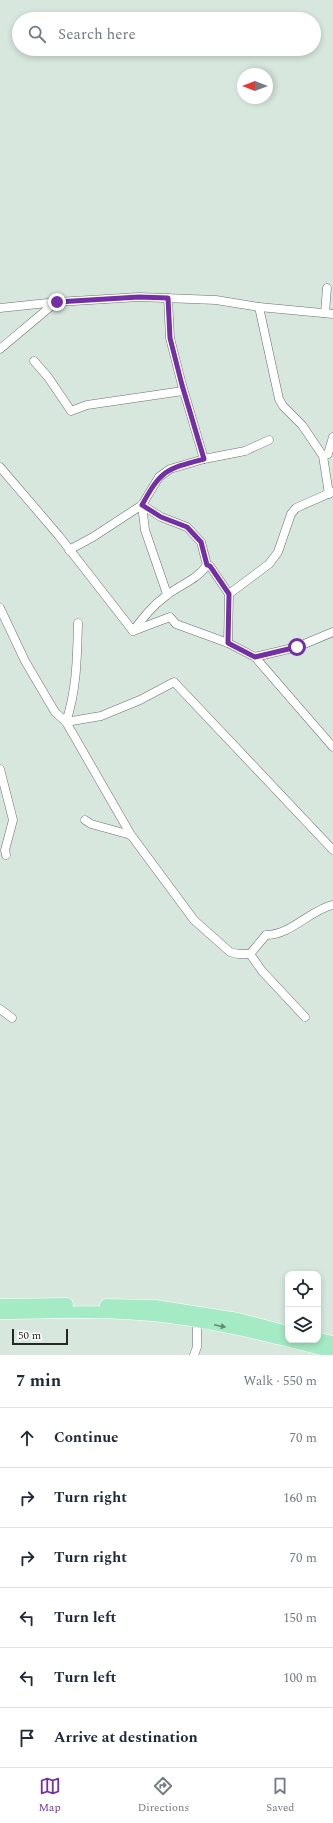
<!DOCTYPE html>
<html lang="en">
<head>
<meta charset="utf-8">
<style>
	:root { --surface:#fff; --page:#f2f2f3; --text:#1f2937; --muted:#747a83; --line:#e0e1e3; --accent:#732fa3 }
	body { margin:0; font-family:Spectral,serif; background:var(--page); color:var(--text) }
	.controls { position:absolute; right:12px; bottom:12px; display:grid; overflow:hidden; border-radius:8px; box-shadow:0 2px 6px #0003 }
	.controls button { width:36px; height:36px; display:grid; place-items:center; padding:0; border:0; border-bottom:1px solid var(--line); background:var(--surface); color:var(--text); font:20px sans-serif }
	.compass { position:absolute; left:237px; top:68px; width:36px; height:36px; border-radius:50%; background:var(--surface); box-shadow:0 2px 6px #0003; rotate:270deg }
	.scale { position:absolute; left:12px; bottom:10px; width:56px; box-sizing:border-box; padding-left:4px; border:2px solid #222824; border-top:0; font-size:11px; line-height:14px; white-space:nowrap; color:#222824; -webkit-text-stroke:3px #fff; paint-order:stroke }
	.stop { position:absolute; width:12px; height:12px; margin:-9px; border:3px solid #732fa3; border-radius:50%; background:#fff }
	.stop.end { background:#732fa3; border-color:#fff; box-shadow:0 1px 4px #0008 }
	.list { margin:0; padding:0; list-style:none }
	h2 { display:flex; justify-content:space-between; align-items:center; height:52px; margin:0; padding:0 16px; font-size:17px }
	h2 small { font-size:13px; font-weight:400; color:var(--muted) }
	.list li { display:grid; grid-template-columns:26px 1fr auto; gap:12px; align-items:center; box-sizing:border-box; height:60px; padding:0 16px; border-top:1px solid var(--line) }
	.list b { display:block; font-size:15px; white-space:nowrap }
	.list em { font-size:13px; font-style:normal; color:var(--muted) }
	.icon { flex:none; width:22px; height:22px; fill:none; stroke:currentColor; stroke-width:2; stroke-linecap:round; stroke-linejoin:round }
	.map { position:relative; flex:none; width:333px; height:1355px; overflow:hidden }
	.search { position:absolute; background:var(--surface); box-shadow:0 2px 6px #0003; left:12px; right:12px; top:12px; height:44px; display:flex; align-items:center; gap:10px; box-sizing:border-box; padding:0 14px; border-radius:22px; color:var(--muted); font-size:15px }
	.sheet { height:412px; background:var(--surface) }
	nav { display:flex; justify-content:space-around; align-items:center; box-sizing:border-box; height:56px; border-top:1px solid var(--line); background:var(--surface); font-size:11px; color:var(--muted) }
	nav a { display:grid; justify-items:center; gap:2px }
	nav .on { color:var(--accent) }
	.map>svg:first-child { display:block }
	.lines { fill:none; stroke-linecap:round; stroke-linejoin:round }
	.street-casing { stroke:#66746b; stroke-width:9 }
	.primary-casing { stroke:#fff; stroke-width:13 }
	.street { stroke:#fff; stroke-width:8 }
	.primary { stroke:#a4eac4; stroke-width:12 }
	.oneway { fill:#638974 }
	.route { stroke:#732fa3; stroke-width:5 }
</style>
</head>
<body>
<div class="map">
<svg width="333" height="1355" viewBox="0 0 333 1355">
	<rect width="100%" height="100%" fill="#d7e7dd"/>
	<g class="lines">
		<g class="street-casing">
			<g id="street">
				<polyline points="168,298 170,338 182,385 204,459"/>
				<polyline points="259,307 279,399 283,406 302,425 323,456 329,494"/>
				<polyline points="0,308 57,302 139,297 216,300 259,307 333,314"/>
				<polyline points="325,313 327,288"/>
				<polyline points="0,349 56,302"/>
				<polyline points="34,361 48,377 71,411 87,405 183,391"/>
				<polyline points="323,456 328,454 333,437"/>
				<polyline points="0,467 59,536 133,631"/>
				<polyline points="142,505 161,517 187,527 201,542 207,565 210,566 229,594 228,643"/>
				<polyline points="142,505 145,530 167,594"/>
				<polyline points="69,550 93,537 142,505 159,477 170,469 204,459 245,451 269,440"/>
				<polyline points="229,594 269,564 278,552 291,514 296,508 332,492"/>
				<polyline points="0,608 25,661 55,712 66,722 131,835 194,920 230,952 238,954 250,954"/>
				<polyline points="133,631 170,617 176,624 228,643 255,657 333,747"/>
				<path d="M133,631C143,618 153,605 167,595C180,585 198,579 207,565"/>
				<polyline points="255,657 297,647 333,632"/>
				<polyline points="66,722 101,716 140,700 174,682 333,850"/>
				<path d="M66,722C77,689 77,657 78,623"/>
				<polyline points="0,769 13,820 5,850 6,855"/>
				<polyline points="85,820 91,824 131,835"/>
				<polyline points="0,1009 12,1018"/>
				<path d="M305,1017L262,971L250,954L266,935C291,935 310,910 333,905"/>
				<polyline points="194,1355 197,1347 197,1321"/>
			</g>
		</g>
		<g class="primary-casing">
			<g id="primary">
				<polyline points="0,1305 67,1304"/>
				<polyline points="106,1305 155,1306 238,1319 288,1332"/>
				<path d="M0,1313C50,1313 101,1310 152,1315C213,1321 274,1337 333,1352"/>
				<polyline points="318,1339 333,1342"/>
			</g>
		</g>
		<use href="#street" class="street"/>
		<use href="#primary" class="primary"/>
	</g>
	<defs><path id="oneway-solid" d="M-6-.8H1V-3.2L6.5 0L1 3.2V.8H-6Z"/></defs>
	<use class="oneway" href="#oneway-solid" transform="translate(220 1326) rotate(12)"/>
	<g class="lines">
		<path class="route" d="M57,302L139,297L168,298L170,338L182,385L204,459C166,469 161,470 142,505L161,517L187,527L201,542L207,565L210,566L229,594L228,643L255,657L297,647"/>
	</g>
</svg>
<div class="controls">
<button><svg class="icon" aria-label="locate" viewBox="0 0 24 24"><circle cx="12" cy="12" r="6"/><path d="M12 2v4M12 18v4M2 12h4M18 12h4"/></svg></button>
<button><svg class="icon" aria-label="layers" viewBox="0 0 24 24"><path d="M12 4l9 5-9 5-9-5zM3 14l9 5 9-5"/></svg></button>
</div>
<svg class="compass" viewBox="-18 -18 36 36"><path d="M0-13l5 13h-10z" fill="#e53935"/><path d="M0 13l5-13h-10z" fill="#747a83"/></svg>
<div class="scale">50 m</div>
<div class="stop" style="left:297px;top:647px"></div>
<div class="stop end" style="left:57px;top:302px"></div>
<div class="search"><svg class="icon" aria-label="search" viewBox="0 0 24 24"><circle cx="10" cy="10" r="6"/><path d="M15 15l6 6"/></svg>Search here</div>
</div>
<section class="sheet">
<h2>7 min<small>Walk · 550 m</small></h2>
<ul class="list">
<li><svg class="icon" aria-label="ahead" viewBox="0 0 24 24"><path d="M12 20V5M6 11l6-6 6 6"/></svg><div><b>Continue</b></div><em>70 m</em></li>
<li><svg class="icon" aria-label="right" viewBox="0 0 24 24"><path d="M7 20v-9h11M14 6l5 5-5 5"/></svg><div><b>Turn right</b></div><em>160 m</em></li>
<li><svg class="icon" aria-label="right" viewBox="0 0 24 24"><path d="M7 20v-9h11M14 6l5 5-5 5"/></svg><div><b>Turn right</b></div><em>70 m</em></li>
<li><svg class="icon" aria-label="left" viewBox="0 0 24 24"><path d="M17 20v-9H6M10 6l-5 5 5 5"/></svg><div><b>Turn left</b></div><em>150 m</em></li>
<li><svg class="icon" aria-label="left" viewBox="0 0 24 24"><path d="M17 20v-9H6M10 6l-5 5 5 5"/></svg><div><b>Turn left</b></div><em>100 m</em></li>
<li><svg class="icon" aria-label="arrive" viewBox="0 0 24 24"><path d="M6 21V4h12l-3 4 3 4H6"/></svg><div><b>Arrive at destination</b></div></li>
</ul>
</section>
<nav>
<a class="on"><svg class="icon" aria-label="map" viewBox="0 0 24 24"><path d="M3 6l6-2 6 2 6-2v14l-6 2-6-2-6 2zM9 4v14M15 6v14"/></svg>Map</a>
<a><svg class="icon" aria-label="directions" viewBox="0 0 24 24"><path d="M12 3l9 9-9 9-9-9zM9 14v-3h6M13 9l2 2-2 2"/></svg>Directions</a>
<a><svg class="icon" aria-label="saved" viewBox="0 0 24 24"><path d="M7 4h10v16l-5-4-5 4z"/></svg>Saved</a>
</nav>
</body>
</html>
